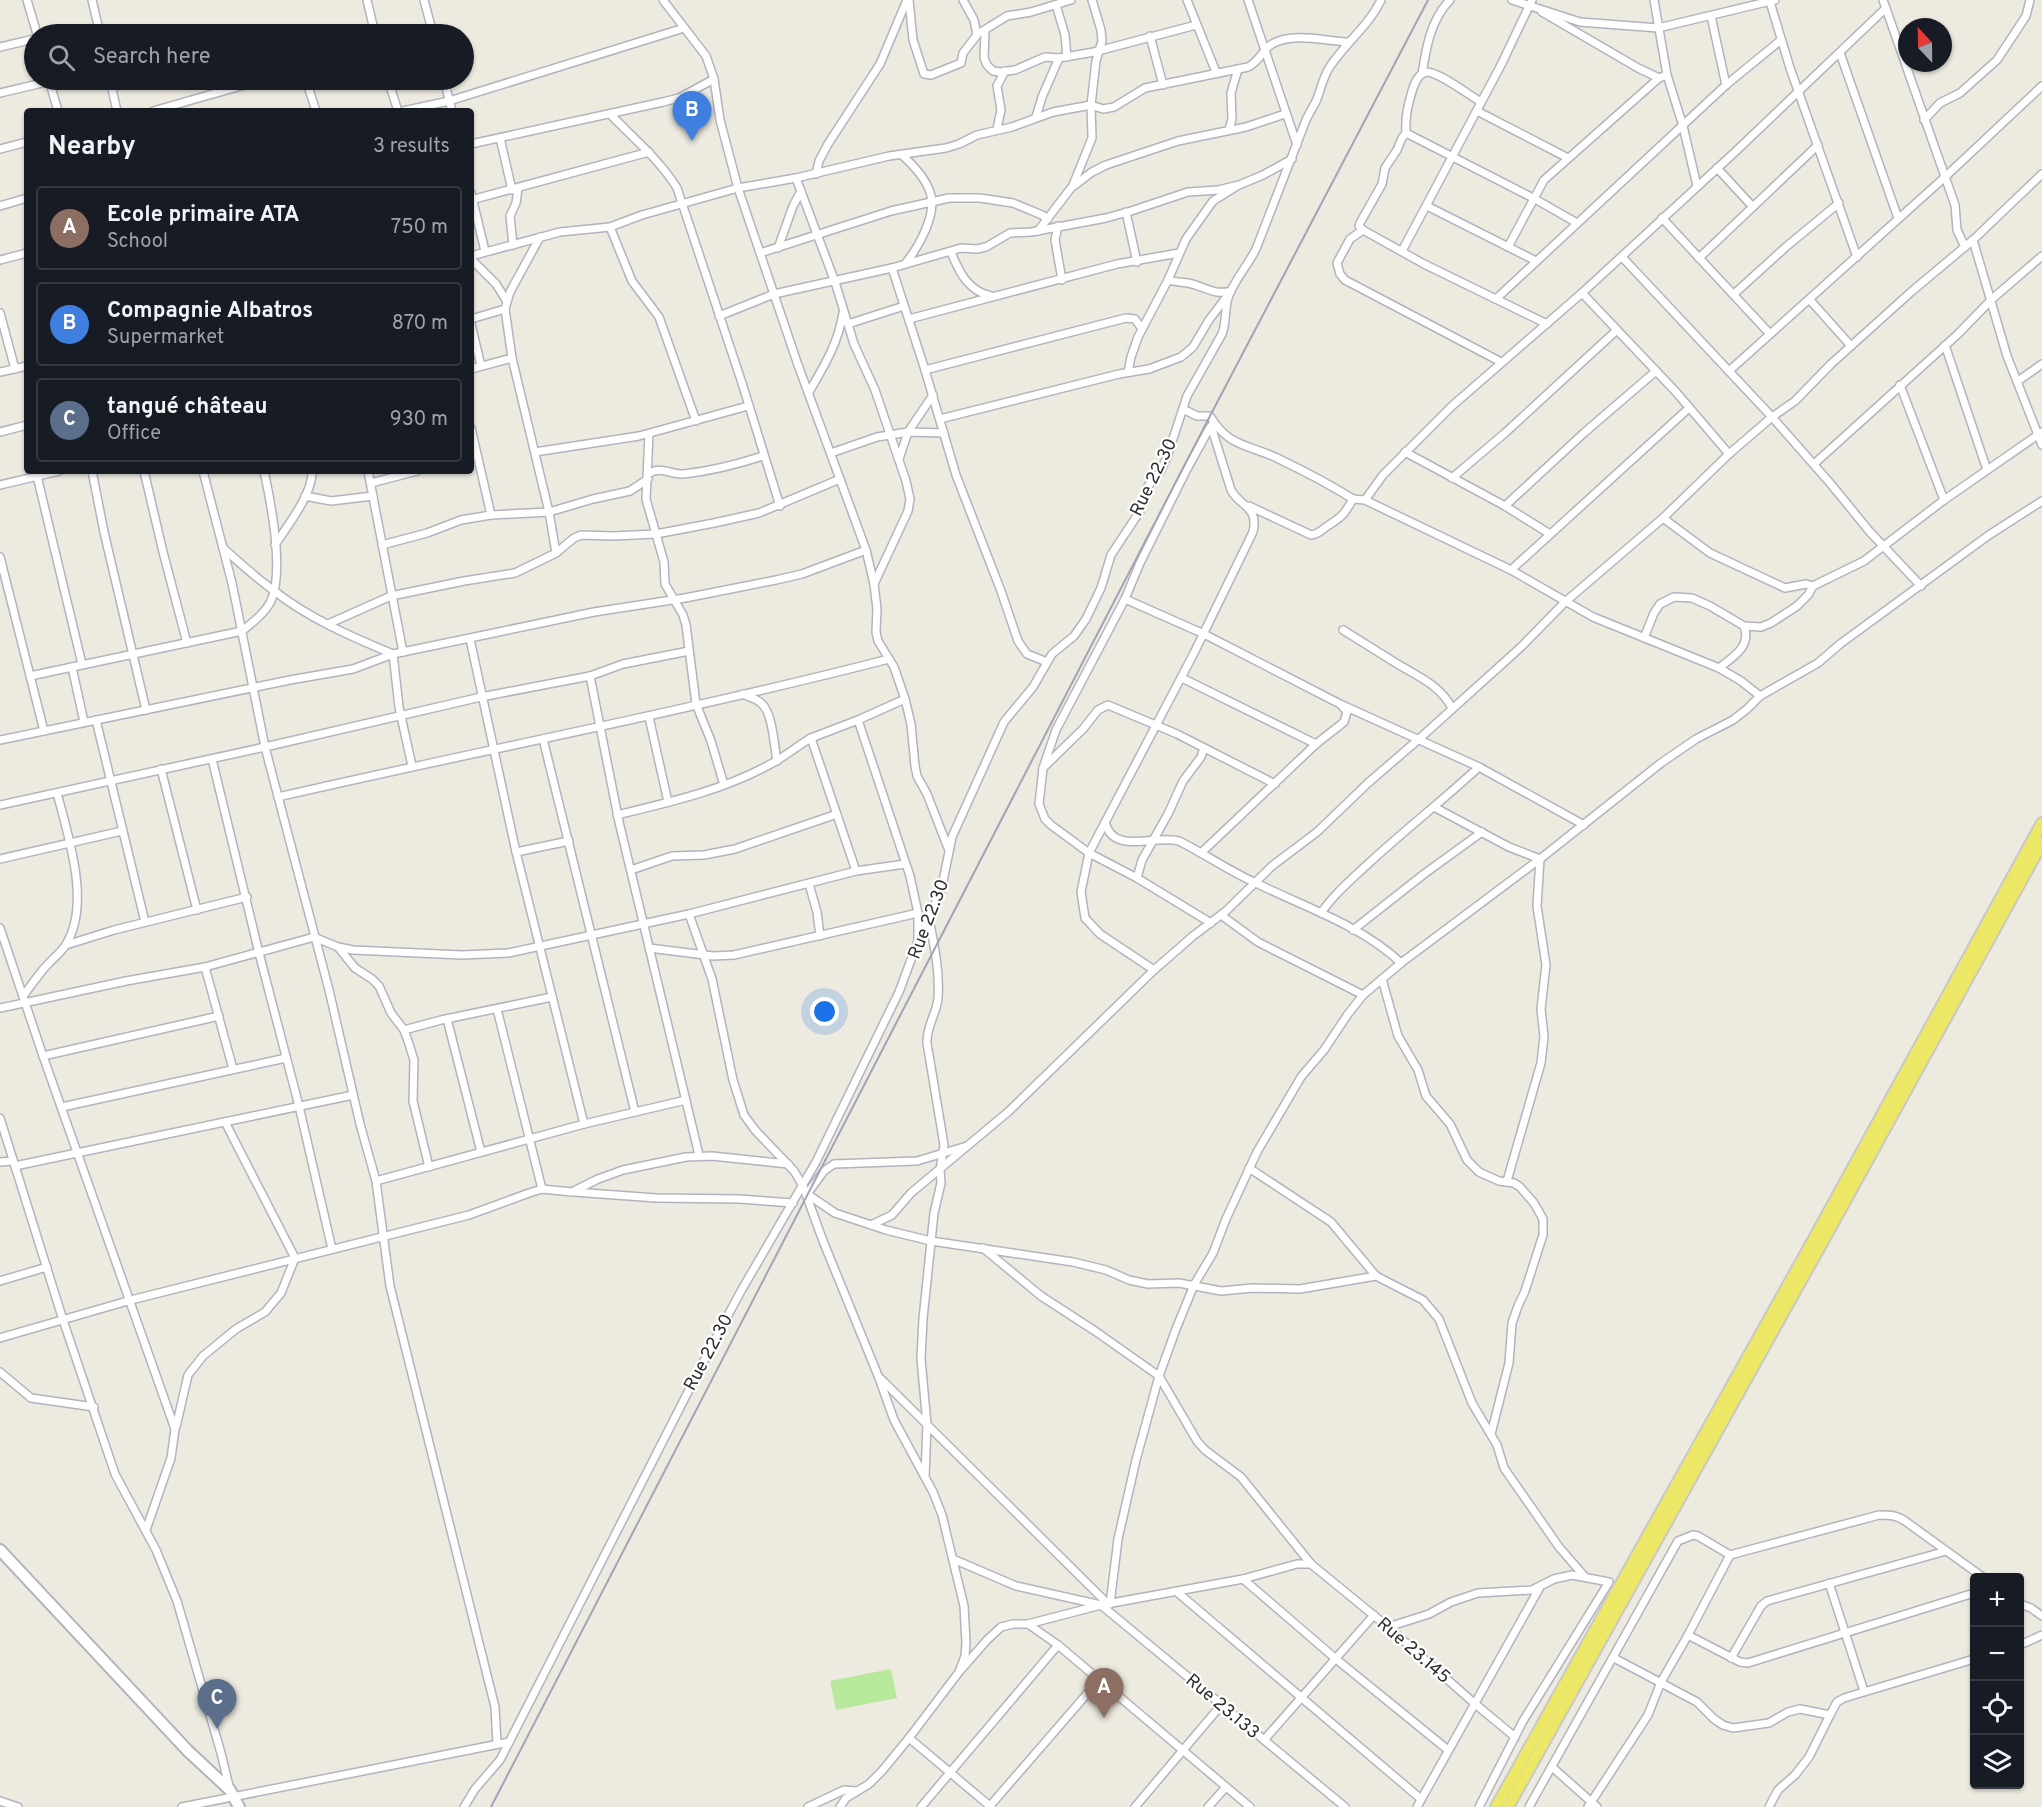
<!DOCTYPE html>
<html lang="en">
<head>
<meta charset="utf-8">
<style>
	:root { --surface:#171b24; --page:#20242c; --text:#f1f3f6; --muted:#9ea1a6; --line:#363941; --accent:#a5a6f5 }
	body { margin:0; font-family:Overpass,sans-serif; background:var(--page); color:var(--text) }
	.controls { position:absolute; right:18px; bottom:18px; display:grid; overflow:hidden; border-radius:6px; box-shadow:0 2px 4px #0004 }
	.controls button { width:54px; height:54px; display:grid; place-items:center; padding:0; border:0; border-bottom:2px solid var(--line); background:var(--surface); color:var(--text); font:30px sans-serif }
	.compass { position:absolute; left:1898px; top:18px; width:54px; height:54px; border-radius:50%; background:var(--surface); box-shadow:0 2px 4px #0004; rotate:338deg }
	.you { position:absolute; left:825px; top:1012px; width:21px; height:21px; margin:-15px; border:4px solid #fff; border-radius:50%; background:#1a73e8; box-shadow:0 0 0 9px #1a73e833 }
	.badge { display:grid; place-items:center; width:39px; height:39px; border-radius:50%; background:var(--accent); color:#fff; font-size:20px; font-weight:700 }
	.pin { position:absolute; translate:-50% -50px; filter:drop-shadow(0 2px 3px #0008) }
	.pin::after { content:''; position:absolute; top:32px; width:21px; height:18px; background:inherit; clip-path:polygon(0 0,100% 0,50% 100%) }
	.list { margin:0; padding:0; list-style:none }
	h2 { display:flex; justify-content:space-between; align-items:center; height:78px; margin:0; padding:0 24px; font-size:26px }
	h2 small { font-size:20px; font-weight:400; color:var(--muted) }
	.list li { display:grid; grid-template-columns:39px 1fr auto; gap:18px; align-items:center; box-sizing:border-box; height:84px; margin:0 12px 12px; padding:0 12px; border:2px solid var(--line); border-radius:6px }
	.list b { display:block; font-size:22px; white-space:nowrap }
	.list p { margin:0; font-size:20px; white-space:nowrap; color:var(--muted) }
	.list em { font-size:20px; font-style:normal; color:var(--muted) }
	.icon { flex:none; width:33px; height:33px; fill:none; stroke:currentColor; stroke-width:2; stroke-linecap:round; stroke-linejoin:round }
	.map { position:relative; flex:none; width:2042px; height:1807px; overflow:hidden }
	.search { position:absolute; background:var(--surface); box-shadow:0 2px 4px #0004; left:24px; top:24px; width:450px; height:66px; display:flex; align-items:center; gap:15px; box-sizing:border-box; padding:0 21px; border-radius:33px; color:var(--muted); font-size:22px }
	.panel { position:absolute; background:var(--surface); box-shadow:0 2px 4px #0004; left:24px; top:108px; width:450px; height:366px; border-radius:6px }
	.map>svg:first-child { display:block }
	.pitch { fill:#b8e89b }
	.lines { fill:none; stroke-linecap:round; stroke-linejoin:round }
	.street-casing { stroke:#b3b3bf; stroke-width:10 }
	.secondary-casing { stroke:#b3b3bf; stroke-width:14 }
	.primary-casing { stroke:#c8c8c8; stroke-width:14 }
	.street { stroke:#fff; stroke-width:7 }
	.secondary { stroke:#fff; stroke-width:10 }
	.primary { stroke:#ece866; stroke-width:10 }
	.rail { stroke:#a3a2b6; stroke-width:2 }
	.labels { text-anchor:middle; stroke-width:4.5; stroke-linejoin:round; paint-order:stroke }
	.street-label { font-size:18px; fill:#2d2d2d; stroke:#fff }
</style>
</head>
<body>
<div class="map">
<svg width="2042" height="1807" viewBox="0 0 2042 1807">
	<rect width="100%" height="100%" fill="#edeae0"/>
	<polygon class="pitch" points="891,1669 897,1698 836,1710 830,1681"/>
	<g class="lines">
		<g class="street-casing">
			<g id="street">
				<polyline points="27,0 37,34"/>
				<polyline points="92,0 100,34"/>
				<polyline points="367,0 375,34"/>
				<polyline points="424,0 433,34"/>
				<polyline points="663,0 706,56 714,79 720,120 738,188 798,365 866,550 874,584 877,609 876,632 878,641 894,667 905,699 911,724 915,766 917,776 927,794 948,848"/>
				<polyline points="909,0 913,40 924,74 931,75 961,63 963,53 977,35 974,20 963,0"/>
				<polyline points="1187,0 1216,72"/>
				<polyline points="1248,0 1297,145"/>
				<polyline points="1512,0 1580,22 1658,28 1775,0"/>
				<polyline points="1654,0 1667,75 1683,126 1697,186"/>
				<polyline points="1883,0 1955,205 1957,230 1965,247"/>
				<polyline points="1770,2 1790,68 1857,257"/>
				<polyline points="1056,5 1065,35 1067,57"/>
				<polyline points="1542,12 1638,68 1659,78"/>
				<polyline points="1711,16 1726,85"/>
				<polyline points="985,30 984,58 987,65 993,71 1000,72 1015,70 1045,57 1059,58 1094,52 1196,25"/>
				<polyline points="981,32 1007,16 1031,12 1071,0"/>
				<polyline points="1150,36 1163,85"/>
				<polyline points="0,47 34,39"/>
				<polyline points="1840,53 1898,218"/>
				<path d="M1422,74C1426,48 1431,19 1450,0"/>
				<polyline points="49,80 58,111"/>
				<polyline points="110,80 117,111"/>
				<polyline points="306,80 316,111"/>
				<polyline points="388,80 398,111"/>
				<polyline points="444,80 452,111"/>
				<polyline points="0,93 55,80"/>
				<path d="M1481,102C1470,96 1438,71 1426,72C1417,74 1413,87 1411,95C1407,108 1405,119 1406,133L1402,138L1397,150L1385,168L1382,184L1360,223L1359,226L1363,230L1424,264L1547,324"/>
				<polyline points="153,111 262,80"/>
				<polyline points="403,111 449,101 684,28"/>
				<polyline points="1477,111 1568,158"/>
				<path d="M610,114C633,138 659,159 677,188L742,383L780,506"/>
				<polyline points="1036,117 1042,97 1059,58"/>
				<polyline points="1924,120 1940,103 1960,93 1997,60 2026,16 2030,0"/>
				<polyline points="997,129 1001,110 997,86 1005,71"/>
				<polyline points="1229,130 1232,119 1231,93 1238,69"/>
				<polyline points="1406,133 1535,199 1577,223"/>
				<polyline points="500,138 512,190"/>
				<polyline points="471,144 663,102 679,98 714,79"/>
				<polyline points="0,149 27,142"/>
				<path d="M902,155C913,165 925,177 930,192C938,214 918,248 905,264"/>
				<polyline points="1717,168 1753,207"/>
				<polyline points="816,174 819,161 828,144 880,64 907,0"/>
				<polyline points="796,178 835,282 854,344 875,390 906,481 910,499 908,511 874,584"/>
				<polyline points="1073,185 1092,138 1091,105 1096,61 1102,41 1101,30 1092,0"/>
				<polyline points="471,193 485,251"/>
				<polyline points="471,200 649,152"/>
				<polyline points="0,206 27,198"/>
				<polyline points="1427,206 1536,261"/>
				<polyline points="1126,212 1137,262"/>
				<polyline points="1662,218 1770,334"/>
				<polyline points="1058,226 1055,240 1062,280"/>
				<polyline points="610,227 632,281 659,317 696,421"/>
				<polyline points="1363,230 1350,239 1337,263 1340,274 1345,280 1501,362"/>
				<polyline points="1038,231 1071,188 1092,172 1106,165 1178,141 1246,127 1285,114"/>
				<polyline points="540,237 510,292 505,309 512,358 549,512 556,553"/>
				<polyline points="1973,240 2007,356 2042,445"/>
				<polyline points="513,245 510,216 516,203 518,189"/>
				<polyline points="1508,247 1544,180 1659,78 1667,75"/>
				<polyline points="778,248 793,206 801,191"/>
				<polyline points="1402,251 1501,65 1532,0"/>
				<path d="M951,252C959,272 968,291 991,296"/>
				<polyline points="760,253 891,211 949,198 980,198 1013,203 1042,215 1048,219"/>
				<path d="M471,256L560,232L610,227L642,215L738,188L796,178L889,156L946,148L959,144L977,135L1012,127L1053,112L1091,105L1103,109L1114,107L1145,88L1248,67C1261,60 1262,50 1272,44C1293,32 1325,41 1348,42"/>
				<polyline points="1622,257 1772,417 1830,483 1870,532 1921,586"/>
				<polyline points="1699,258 1818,145"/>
				<polyline points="471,259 496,284 506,300"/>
				<polyline points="0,260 27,253"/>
				<polyline points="892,268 925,370 956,475 1001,591 1018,641 1027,654 1047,662"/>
				<path d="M1168,280C1175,282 1181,282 1188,283C1204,286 1214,296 1231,291"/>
				<polyline points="1582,293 1676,392 1729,454"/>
				<polyline points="1734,294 1787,246 1839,203"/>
				<polyline points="1496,299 1726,85 1781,40"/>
				<polyline points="1810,300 1851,346"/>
				<polyline points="0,313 15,369"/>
				<polyline points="719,316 774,294 892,268 961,248 977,249 986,247 1010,233 1031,232 1106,218 1131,211 1188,192 1218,190 1239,185 1263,175 1292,159"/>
				<polyline points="471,319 505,309"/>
				<polyline points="909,319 1117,264 1179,253"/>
				<polyline points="471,324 481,366"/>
				<polyline points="848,324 904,306"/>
				<polyline points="1945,345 1987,470"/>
				<polyline points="471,369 512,358"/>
				<polyline points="925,370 1126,318 1135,319 1142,329"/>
				<polyline points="1729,371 1945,177 2042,86"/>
				<polyline points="0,372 27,366"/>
				<polyline points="1128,372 1131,357 1138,337 1168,280 1186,239 1213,201 1237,186"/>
				<polyline points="2018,381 2042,364"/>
				<polyline points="1900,385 1944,500"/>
				<path d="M809,392C824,366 838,344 843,313"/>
				<path d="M1183,409L1197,416H1210C1229,448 1249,444 1279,459C1304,471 1329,484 1353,499L1365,500L1511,570L1593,617L1719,668L1741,681L1760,696"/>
				<polyline points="940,419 1119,374 1149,369 1181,357 1193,347 1209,320 1228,295"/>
				<polyline points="471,428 491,515"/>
				<polyline points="0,432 27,425"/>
				<polyline points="649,434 646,499 664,562 665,584 683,615 686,625 696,704 711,741 724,785"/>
				<polyline points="535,452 639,436 748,406"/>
				<polyline points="1405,452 1505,506 1550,534"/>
				<polyline points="831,453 877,437 908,432 944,433"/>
				<polyline points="899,459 908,432 933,395"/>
				<polyline points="1814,464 1958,334 1992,299 2042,256"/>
				<polyline points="92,471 104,532 146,710"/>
				<polyline points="144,471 163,552 187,643"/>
				<polyline points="203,471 232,583 265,747 329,990 360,1124 376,1181 390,1286 495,1707 497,1744"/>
				<polyline points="368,471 403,652"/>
				<path d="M648,474C660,465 671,475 684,474C711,471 738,464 763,456"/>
				<polyline points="37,476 82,664"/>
				<polyline points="1452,478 1505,433 1617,330"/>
				<polyline points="371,483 417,471"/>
				<polyline points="0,485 59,471"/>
				<polyline points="305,496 331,501 373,496"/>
				<polyline points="1365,500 1383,475 1452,406 1582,293 1735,152 1886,8"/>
				<path d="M1249,506L1311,535C1320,534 1322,529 1329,525C1343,516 1345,513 1353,499"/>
				<polyline points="1505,506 1585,432 1656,371"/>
				<polyline points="1663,518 1710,553 1785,588 1806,584 1813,586"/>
				<path d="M275,545C287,526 313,494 312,471"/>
				<polyline points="382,545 427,533 461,520 491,515 549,512 593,499 630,491 648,479"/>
				<path d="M223,548C239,562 255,577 273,590C308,618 352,637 393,654L399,707L412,766"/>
				<polyline points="0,557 44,731"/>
				<polyline points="1511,570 1689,408"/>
				<polyline points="1125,599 1204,634 1340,704 1479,767 1584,825"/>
				<polyline points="328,624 391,596 464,581 515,573 556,553 574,538 581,535 613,536 656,534 714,523 759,513 840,479"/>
				<path d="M1343,630C1359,640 1375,650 1391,660C1414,675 1439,683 1452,708"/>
				<polyline points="1644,638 1654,613 1660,604 1674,597 1692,598 1710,606 1744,626 1761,627 1771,623 1797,606 1808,595 1813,586 1864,561 1944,500 2042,432"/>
				<polyline points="470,639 516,852 584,1124"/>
				<polyline points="72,667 84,722"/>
				<path d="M1719,668C1733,657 1752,646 1744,626"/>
				<path d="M30,676L242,631C252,623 265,613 271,601C284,571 271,503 264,471"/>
				<polyline points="590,676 619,822 699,1155"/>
				<polyline points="1182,678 1316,744"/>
				<path d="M743,694C749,697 757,699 761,703C773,713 774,746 777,761"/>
				<polyline points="649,717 668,802"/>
				<polyline points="96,720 145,922"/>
				<polyline points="858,720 910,876 918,913 918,938"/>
				<polyline points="811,738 858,720 905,699"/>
				<polyline points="543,739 635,1112"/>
				<polyline points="0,740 290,680 353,669 393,654 594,612 685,598 776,580 802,574 866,550"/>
				<polyline points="212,759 259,953 299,1106 332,1249"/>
				<polyline points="1043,768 1083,729 1098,710 1108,705 1177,734 1275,784"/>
				<polyline points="161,769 197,910"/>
				<path d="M278,797C482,750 687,711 889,659"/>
				<polyline points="0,805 265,747 481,697 590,676 623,664 689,651"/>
				<polyline points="1434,807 1509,847 1540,859 1537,906 1546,965 1541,1009 1544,1037 1541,1063 1507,1181"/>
				<path d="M617,815C671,802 728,789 776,761C788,754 799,745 811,738L856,871L905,864"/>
				<path d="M1105,822C1113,856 1156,834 1179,841C1205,854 1229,871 1256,883C1304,907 1361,925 1401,963"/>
				<polyline points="516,852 569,841"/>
				<polyline points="1201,853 1316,744 1344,722 1347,712 1342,706"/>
				<polyline points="0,859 122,831"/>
				<polyline points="631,870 672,856 704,855 735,849 837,814"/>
				<polyline points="1137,878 1142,860 1168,814 1183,781 1201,757 1204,748"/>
				<polyline points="809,884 817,912 820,936"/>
				<path d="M1321,913C1334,894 1352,879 1369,863C1405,830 1443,800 1479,767"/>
				<polyline points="689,914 712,979 733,1080 744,1115 755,1130 794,1171 803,1186 823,1241 879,1378 894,1420 933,1492 942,1515 964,1606 966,1643 965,1656 959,1672"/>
				<polyline points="1221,915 1258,942 1363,995"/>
				<polyline points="1211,923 1137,878 1089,853 1051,825 1045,819 1039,804 1043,768 1056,730 1125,599 1140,563 1187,469 1209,429 1214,423"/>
				<polyline points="0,928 43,1056 175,1429 171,1458 146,1530"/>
				<polyline points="1353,930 1424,874 1482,832"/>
				<polyline points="66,945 114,930 247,897"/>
				<polyline points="338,947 355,968 372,979 379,986 391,1013 404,1030 408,1041 414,1060 413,1101 429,1167"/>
				<polyline points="649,948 713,956 734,955 918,913"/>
				<polyline points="205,967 233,1069"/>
				<path d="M1154,970L1100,934L1085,918L1081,892L1089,853L1194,653L1253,532C1259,506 1240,507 1231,490L1211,426"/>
				<polyline points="1382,979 1398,1036 1418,1070 1426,1096 1450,1124 1467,1160 1479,1172 1490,1177 1499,1181 1514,1183 1520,1187 1534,1203 1543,1219 1543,1235 1525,1291 1518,1306 1512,1323 1509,1363 1491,1434"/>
				<path d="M24,995C32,984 40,972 49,963C55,957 61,952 65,946C92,905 68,836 57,793"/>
				<polyline points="0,1008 126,981 205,967 314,937 338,947 353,950 462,955 508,953 689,914 856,871"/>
				<polyline points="497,1009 542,1189"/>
				<polyline points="447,1019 481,1152"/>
				<polyline points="404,1030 441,1020 552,997"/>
				<polyline points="43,1056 219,1016"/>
				<polyline points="62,1107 286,1058"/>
				<polyline points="0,1118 63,1320 115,1474 156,1550 177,1601 221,1753 230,1790"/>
				<polyline points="967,1146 917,1161 834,1164 824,1171 807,1194 835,1213 886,1230 931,1241 1073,1262 1106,1270 1129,1280 1148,1284 1179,1283 1221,1291 1253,1288 1300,1289 1376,1276"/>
				<polyline points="0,1162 13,1161"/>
				<polyline points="15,1166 353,1095"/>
				<polyline points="1249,1168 1331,1222 1376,1276 1423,1300 1439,1319 1472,1403 1497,1445 1504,1468 1559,1547 1585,1577"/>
				<polyline points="376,1181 584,1124 686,1100"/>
				<polyline points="574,1192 656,1198 739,1199 793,1203"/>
				<polyline points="871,1225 892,1215 911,1193 1008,1112 1154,970 1193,936 1226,911 1272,866 1317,832 1368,783 1419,739 1521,647 1565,602 1663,518 1729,454 1772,417 1795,401 1831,364 1911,292 1973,240 2042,174"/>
				<polyline points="983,1248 1041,1296 1095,1331 1159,1376 1197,1441 1205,1450 1241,1477 1311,1564 1388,1627 1474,1703 1515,1737"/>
				<polyline points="0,1281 47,1267"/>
				<polyline points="0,1338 131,1300 469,1215 529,1193 542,1189 572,1192 598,1179 623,1170 686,1157 712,1156 788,1164"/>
				<polyline points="0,1372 31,1398 94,1407"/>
				<polyline points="881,1379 1108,1604"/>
				<polyline points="176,1427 188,1375 203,1356 236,1329 265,1312 281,1293 295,1258 225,1122"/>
				<path d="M925,1477L927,1424L921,1359L923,1319L934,1213L941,1183L940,1170L944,1145L927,1043C926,1027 937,1013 938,998C940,972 934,944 929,919"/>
				<polyline points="953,1559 1016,1586 1101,1605 1345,1807"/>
				<polyline points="1243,1579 1336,1659 1448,1750"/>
				<polyline points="1829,1583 1864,1691"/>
				<polyline points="1177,1592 1421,1799"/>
				<polyline points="1110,1604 1118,1539 1136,1460 1159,1376 1176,1329 1194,1285 1213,1253 1226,1219 1257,1152 1301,1077 1324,1050 1348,1014 1363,995 1401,963 1540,859 1661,763 1696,739 1733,720 1747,709 1760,696 1818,663 1840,644 1989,535 2042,501"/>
				<polyline points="2020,1604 2031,1608 2042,1616"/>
				<polyline points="1028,1624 1058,1645 1250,1807"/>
				<polyline points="1388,1627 1429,1614 1451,1602 1478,1593 1532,1590 1554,1579 1572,1575 1609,1582 1523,1721 1479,1807"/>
				<polyline points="1688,1635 1740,1662 1748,1663 1974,1593"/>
				<polyline points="2020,1645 2042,1635"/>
				<polyline points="1614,1658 1697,1702 1714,1719 1723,1725 1733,1728 1769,1723 1788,1712 1800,1709 1830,1715 1837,1702 1844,1698 1974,1659"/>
				<polyline points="1731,1658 1761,1606 1767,1601 1946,1551"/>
				<polyline points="909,1738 991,1807"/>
				<polyline points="1264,1740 1374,1615"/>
				<polyline points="1552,1767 1597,1807"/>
				<polyline points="0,1801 18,1807"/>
				<polyline points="182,1807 509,1742"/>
				<path d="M464,1807L475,1789L500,1760L713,1343L741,1291L816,1162L899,992L918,941L941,891L952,837L1004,722L1033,687L1052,654L1074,636L1086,619L1101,588L1111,555L1140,511L1148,486L1160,472L1167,457L1187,396L1222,334C1227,321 1224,308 1229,295C1236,278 1248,265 1256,249L1306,120C1309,113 1314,106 1317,99C1321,88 1323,78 1329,68C1344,44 1369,26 1381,0"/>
				<polyline points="808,1807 844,1790 856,1791"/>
				<polyline points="840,1807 846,1798 869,1784 882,1771 909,1738 959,1672 987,1640 1001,1627 1013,1624 1028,1624 1101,1605 1243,1579 1297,1564 1311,1564"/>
				<polyline points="921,1807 1058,1645"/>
				<polyline points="989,1807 1099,1680"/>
				<polyline points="1135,1807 1222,1704"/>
				<polyline points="1208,1807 1226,1787"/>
				<polyline points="1417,1807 1540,1587"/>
				<path d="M1529,1807L1678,1541L1693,1535L1698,1536L1730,1555L1879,1515C1889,1515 1897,1515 1905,1521L1984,1578"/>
				<polyline points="1588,1807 1648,1715 1661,1682 1688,1635 1730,1555"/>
				<polyline points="1769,1807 1778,1790 1795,1775 1809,1757 1830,1715"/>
			</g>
		</g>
		<g class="secondary-casing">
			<polyline id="secondary" points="0,1550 188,1751 230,1790 239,1807"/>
		</g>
		<g class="primary-casing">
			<g id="primary">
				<polyline points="1496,1807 1815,1237 2042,823"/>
				<polyline points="1508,1807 1833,1223 2042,843"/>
			</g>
		</g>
		<use href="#street" class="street"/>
		<use href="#secondary" class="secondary"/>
		<use href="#primary" class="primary"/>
		<polyline class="rail" points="491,1807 1210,416 1428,0"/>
	</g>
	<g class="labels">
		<g class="street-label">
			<text transform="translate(1153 477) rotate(-64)" y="6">Rue 22.30</text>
			<text transform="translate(928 919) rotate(-69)" y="6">Rue 22.30</text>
			<text transform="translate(708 1352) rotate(-62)" y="6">Rue 22.30</text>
			<text transform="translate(1414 1650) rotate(41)" y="6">Rue 23.145</text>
			<text transform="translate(1223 1706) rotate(40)" y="6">Rue 23.133</text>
		</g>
	</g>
</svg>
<div class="controls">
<button>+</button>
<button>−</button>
<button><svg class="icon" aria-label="locate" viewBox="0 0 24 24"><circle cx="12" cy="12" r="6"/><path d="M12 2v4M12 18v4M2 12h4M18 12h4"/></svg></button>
<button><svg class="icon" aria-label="layers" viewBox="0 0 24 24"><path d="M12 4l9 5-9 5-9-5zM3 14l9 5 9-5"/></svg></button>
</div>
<svg class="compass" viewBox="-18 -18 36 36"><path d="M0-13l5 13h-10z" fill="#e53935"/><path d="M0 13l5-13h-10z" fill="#9ea1a6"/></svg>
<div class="you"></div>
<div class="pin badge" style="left:1104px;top:1718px;background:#8d6e63">A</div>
<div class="pin badge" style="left:692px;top:141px;background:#3f7fe0">B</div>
<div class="pin badge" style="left:217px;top:1729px;background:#5c6f8a">C</div>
<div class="search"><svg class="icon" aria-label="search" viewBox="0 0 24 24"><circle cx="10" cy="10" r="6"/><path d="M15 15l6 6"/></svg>Search here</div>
<section class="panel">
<h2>Nearby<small>3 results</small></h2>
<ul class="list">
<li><span class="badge" style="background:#8d6e63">A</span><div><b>Ecole primaire ATA</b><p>School</p></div><em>750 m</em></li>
<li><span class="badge" style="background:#3f7fe0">B</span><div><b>Compagnie Albatros</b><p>Supermarket</p></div><em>870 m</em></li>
<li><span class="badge" style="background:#5c6f8a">C</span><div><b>tangué château</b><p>Office</p></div><em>930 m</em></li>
</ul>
</section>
</div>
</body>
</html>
